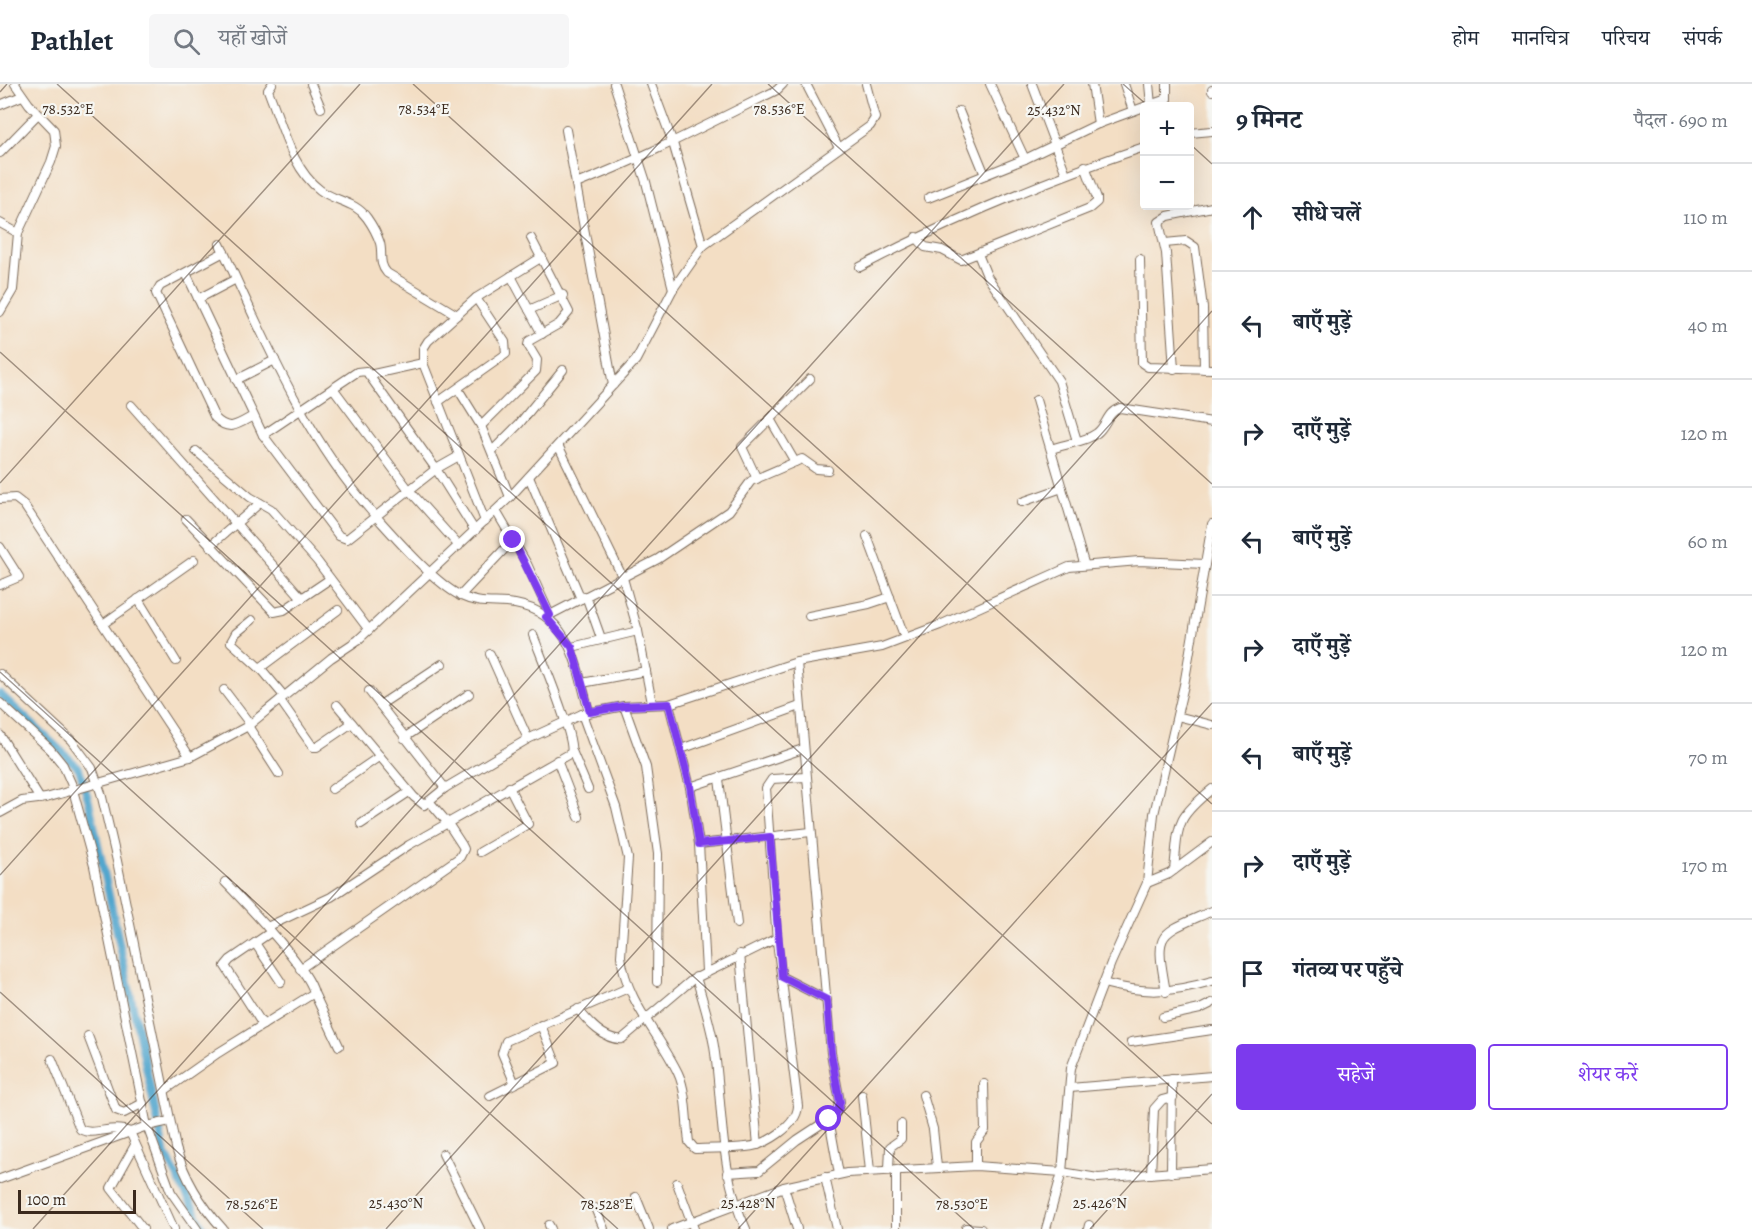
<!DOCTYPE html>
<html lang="hi">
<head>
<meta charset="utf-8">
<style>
	:root { --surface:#fff; --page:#f6f6f7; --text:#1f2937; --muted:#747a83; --line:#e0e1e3; --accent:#7c3aed }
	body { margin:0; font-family:Alegreya,"Noto Serif Devanagari",serif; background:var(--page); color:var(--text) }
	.controls { position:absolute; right:18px; top:18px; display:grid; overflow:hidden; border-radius:6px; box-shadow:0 6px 24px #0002 }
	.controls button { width:54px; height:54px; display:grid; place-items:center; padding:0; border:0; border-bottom:2px solid var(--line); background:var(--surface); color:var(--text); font:30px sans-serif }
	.scale { position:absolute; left:18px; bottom:15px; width:118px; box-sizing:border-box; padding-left:6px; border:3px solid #3b2a1e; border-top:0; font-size:16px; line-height:21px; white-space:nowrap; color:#3b2a1e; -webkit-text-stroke:4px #f6f6f2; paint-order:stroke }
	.stop { position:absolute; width:18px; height:18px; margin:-14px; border:4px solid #7c3aed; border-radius:50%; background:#fff }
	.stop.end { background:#7c3aed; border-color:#fff; box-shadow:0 2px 6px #0008 }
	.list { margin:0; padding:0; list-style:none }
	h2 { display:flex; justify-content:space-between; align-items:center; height:78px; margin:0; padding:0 24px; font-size:26px }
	h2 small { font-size:20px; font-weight:400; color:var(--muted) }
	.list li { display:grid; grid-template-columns:39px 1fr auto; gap:18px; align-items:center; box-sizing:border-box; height:108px; padding:0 24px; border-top:2px solid var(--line) }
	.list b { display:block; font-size:22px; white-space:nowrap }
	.list em { font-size:20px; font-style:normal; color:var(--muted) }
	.actions { display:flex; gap:12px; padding:18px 24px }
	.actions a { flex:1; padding:14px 0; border:2px solid var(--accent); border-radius:6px; text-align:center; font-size:21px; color:var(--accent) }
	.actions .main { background:var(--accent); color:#fff }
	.icon { flex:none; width:33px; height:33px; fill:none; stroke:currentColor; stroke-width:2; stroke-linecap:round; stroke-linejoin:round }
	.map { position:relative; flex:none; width:1212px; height:1145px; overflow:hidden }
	header { display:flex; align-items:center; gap:36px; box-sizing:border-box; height:84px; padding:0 30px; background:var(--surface); border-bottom:2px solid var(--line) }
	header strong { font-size:28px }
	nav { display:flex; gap:33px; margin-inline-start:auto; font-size:21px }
	.search { width:420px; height:54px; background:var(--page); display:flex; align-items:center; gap:15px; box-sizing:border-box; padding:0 21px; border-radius:6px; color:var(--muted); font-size:22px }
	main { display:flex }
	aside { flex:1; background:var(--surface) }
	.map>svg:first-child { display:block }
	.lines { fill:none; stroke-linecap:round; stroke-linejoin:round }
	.canal { stroke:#51a6cd; stroke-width:8 }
	.street-casing { stroke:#7b6958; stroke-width:10 }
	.street { stroke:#fff; stroke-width:8 }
	.route { stroke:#7c3aed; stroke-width:8 }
	.ticks { fill:none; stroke:#3b2a1e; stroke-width:1.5; stroke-opacity:0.45 }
	.ticks-label { font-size:15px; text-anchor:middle; fill:#3b2a1e; stroke:#f6f6f2; stroke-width:4.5; stroke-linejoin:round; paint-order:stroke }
</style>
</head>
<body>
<header>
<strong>Pathlet</strong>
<div class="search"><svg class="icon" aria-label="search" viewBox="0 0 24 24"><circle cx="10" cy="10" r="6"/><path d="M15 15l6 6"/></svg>यहाँ खोजें</div>
<nav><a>होम</a><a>मानचित्र</a><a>परिचय</a><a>संपर्क</a></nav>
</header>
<main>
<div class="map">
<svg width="1212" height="1145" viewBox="0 0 1212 1145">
	<rect width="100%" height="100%" fill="#f6f6f2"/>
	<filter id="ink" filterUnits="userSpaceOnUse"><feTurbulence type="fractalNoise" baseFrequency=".0167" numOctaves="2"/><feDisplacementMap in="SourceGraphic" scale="12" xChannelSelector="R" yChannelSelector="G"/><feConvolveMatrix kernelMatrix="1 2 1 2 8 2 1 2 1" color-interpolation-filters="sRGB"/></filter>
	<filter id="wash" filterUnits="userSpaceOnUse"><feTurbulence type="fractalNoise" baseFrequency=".008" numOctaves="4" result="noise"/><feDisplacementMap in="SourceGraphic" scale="24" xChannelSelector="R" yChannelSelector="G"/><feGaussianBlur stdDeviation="1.35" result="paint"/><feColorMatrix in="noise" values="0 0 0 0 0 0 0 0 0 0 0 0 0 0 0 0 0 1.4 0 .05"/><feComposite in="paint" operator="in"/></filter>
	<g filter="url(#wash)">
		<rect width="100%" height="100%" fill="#f3dec4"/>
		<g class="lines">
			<polyline class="canal" points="0,610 79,684 89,718 164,1067 204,1145"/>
		</g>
	</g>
	<g filter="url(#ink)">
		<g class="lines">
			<g class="street-casing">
				<g id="street">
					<path d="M272,0L268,6L271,14C283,44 293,86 320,106C336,118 355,117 367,134C372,141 377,150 380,159C383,170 378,179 387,189L457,231"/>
					<polyline points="311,0 321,24"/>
					<polyline points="614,0 646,98 673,205"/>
					<polyline points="651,0 673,59 703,162"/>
					<polyline points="806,0 839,64"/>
					<polyline points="990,0 1025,75"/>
					<polyline points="1032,0 1066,90"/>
					<polyline points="1092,0 1098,40"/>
					<polyline points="1124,0 1133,27"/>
					<polyline points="1149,0 1151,21"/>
					<polyline points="1212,6 1212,7"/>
					<polyline points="0,21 22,12"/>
					<polyline points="1146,22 1167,15 1167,0"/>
					<polyline points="959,27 985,91"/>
					<polyline points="566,46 613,301"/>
					<polyline points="1190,49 1212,47"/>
					<polyline points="0,69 38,30"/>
					<path d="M576,100C646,73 710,39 777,6L783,0"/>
					<polyline points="928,114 1025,75 1098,40 1144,23"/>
					<polyline points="0,139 18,149"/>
					<polyline points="916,153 925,163 942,166 961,176 1090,124 1097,118 1097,114 1085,82"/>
					<polyline points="1165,159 1186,157 1195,163 1203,224 1204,285"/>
					<path d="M220,160C264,253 303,350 372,428C394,452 433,498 461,512C479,521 496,517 515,520C571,530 577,583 589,628"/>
					<path d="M224,168L160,202L156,209L215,334C229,348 237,341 253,332"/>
					<polyline points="978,170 987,192 1059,297 1077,357"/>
					<polyline points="1140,175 1142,279 1148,283 1212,285"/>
					<path d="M860,183C952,135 1046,96 1144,63"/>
					<polyline points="186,189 263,351 339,452 347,455 436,385 459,372"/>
					<polyline points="511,192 542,250"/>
					<polyline points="198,215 236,195"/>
					<polyline points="529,226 563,211"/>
					<polyline points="0,228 13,206 18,149 51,78 56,62 54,46 29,20 15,0"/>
					<polyline points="1174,285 1166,169 1159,138 1168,132 1212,123"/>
					<polyline points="369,291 423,279"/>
					<polyline points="236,296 275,276"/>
					<polyline points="333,304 409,406 459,462"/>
					<polyline points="458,305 481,342 510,413"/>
					<polyline points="1036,316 1084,479"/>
					<polyline points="438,318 506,270 505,258 476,214"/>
					<polyline points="131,321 302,514"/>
					<polyline points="770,335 795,378"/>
					<polyline points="481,342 536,287 537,276 528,261 529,257 559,240 569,228 531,154"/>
					<polyline points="263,351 357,288 366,287 436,385 475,447"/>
					<polyline points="558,361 623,494 638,547 652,619"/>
					<path d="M1051,365C1065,360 1085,358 1097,349C1107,341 1107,328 1120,324L1212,338"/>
					<polyline points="493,366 519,340 563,286"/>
					<polyline points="196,367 250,413 271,425 317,477 369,546"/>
					<polyline points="529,393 581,515"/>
					<polyline points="757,395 742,363 810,295"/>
					<polyline points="0,415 15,414 24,421 190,673"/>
					<polyline points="1022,418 1062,404"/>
					<polyline points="496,427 527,480 550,531"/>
					<polyline points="186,435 274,528 284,526 330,495"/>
					<polyline points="485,437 423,279 423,265 428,257 476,214 542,173"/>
					<polyline points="867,452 905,554"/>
					<polyline points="210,462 260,419"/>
					<polyline points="0,463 19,493 0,501"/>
					<polyline points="460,512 513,456"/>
					<polyline points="586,512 601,554"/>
					<polyline points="138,515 176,577"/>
					<polyline points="809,532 869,520 890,513"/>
					<polyline points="546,533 658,475 729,427 751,397 802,375 816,385 828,386"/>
					<polyline points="252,536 236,549 231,558 263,587 284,612"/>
					<polyline points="103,540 194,476"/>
					<polyline points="572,563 638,547"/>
					<polyline points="490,570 528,655"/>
					<polyline points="260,584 338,526"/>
					<path d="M0,590L71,656L92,684L101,709L117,777L176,1064C185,1095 201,1121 223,1145"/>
					<polyline points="582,599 646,587"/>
					<polyline points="224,606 250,640"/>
					<polyline points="369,607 445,704"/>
					<polyline points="280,616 313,663 317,663 352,639"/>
					<polyline points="0,619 50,665 63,681 71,699 94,782 147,1042 171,1108 197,1145"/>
					<polyline points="669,620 690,703 699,760 706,887"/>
					<polyline points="337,621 414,713 424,721 445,704 528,655 582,630 624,622 669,620 797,578 882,563 940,541 1069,483 1139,477 1205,480"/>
					<polyline points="380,621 442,580"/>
					<polyline points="624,622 646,683 658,770 657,898"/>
					<path d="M582,630L616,723L628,774L621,872C626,918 659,949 678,989C687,1008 686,1037 689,1058L695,1065C712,1064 729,1065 746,1063C765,1062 797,1042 798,1022L777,858L766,704L772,695L806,693"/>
					<polyline points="1177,632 1212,641"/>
					<polyline points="248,642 279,690"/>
					<polyline points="0,651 40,715"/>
					<polyline points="404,654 469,610"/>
					<polyline points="681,665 800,622"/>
					<polyline points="572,667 588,705"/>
					<polyline points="557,676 579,733"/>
					<polyline points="719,695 737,840"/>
					<polyline points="690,703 803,665"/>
					<polyline points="332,705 380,672"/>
					<polyline points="0,729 22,717 46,714 190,673 248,642 331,574 358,556 510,413 636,276 673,205 703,162 870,42 875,34 866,0"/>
					<polyline points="361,740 409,708"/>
					<polyline points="699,760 811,748"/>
					<polyline points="480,768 528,740 509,703"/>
					<path d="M1174,786C1179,740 1174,736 1212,705"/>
					<polyline points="1147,799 1169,790 1212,758"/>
					<path d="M267,843L331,813L409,761L571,669C576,655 540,570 533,551"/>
					<polyline points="255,859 281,898"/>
					<polyline points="740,870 758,1061"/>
					<polyline points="300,885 460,773 464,765 462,761 447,738 429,717"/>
					<path d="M696,893C703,918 712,943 715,969C723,1028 720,1090 746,1145"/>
					<polyline points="782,893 827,916"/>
					<path d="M1103,899C1145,910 1170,909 1212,897"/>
					<path d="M1166,908C1155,846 1156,852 1212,827"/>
					<polyline points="314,909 339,962"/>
					<path d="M578,925C587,937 605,957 622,955L692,896L777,854"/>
					<polyline points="1163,933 1200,925 1212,919"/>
					<polyline points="263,941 225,882 230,876 271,848"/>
					<polyline points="88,952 116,1026 124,1029 143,1019"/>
					<polyline points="1131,958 1212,946"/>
					<path d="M52,975L80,1045C93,1053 111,1040 130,1048L174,1145"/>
					<polyline points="515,1000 502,969 506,957 628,904"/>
					<polyline points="1070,1004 1212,992"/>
					<path d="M164,1007L218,969L314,909C309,884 245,819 225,798"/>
					<polyline points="862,1011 870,1087"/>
					<polyline points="923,1011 933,1045 937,1083"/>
					<polyline points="490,1012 556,979 541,941"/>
					<polyline points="829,1035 839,1090"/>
					<polyline points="135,1061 111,1104 143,1145"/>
					<polyline points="443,1070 480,1145"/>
					<polyline points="976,1082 976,1058 985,1046 984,1000"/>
					<polyline points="889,1085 890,1063 901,1055 901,1040"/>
					<polyline points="727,1089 759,1087 797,1056 835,1031 840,1018 831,969 797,578"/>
					<polyline points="1171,1089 1172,995"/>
					<polyline points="1151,1090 1154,1025 1162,1016 1173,1013"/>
					<polyline points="825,1093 837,1145"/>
					<polyline points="0,1095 147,1042 170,1037"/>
					<polyline points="677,1099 694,1145"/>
					<polyline points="784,1103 797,1145"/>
					<polyline points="636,1113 649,1145"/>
					<polyline points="595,1124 604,1145"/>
					<polyline points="549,1141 551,1145"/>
					<polyline points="966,1144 981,1145"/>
					<polyline points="672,1145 784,1103 847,1089 976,1082 1062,1088 1098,1094 1212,1085"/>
					<polyline points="896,1145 896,1085"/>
					<polyline points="1046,1145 1062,1088 1071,984 1111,879 1147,799 1154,730 1184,601 1212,440"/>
					<polyline points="1088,1145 1089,1141"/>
				</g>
			</g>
			<use href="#street" class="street"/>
		</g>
	</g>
	<g class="lines" filter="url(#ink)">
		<polyline class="route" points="513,456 550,531 546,533 572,563 590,628 624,622 669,620 690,702 699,760 770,753 782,893 827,916 831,969 840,1018 838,1026 829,1035"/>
	</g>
	<path class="ticks" d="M57,0L1212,1040M413,0L1212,720M768,0L1212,400M1123,0L1148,22M0,8L7,0M1190,60L1212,80M0,268L974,1145M0,399L360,0M0,588L618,1145M0,791L712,0M0,908L263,1145M33,1145L1064,0M386,1145L1212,227M738,1145L1212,619M1090,1145L1212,1010"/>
	<g class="ticks-label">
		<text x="68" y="30">78.532°E</text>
		<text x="424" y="30">78.534°E</text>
		<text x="779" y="30">78.536°E</text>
		<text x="1054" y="31">25.432°N</text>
		<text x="396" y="1124">25.430°N</text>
		<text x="748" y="1124">25.428°N</text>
		<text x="1100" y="1124">25.426°N</text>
		<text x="252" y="1125">78.526°E</text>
		<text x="607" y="1125">78.528°E</text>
		<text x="962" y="1125">78.530°E</text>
	</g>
</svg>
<div class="controls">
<button>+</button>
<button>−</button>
</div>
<div class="scale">100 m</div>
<div class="stop" style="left:829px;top:1035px"></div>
<div class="stop end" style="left:513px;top:456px"></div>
</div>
<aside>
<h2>9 मिनट<small>पैदल · 690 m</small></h2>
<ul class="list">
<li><svg class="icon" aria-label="ahead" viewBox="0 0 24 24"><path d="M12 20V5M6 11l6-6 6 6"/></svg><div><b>सीधे चलें</b></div><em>110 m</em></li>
<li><svg class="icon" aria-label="left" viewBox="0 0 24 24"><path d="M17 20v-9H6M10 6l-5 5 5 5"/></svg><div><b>बाएँ मुड़ें</b></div><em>40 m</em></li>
<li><svg class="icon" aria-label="right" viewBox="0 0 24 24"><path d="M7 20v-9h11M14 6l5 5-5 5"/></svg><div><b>दाएँ मुड़ें</b></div><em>120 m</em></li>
<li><svg class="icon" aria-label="left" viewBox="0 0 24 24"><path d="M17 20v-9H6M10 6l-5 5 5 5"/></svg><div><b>बाएँ मुड़ें</b></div><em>60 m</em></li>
<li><svg class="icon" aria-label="right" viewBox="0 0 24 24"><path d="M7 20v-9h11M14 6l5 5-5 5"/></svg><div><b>दाएँ मुड़ें</b></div><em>120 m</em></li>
<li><svg class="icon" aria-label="left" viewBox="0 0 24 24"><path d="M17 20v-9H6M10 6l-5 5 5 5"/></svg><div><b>बाएँ मुड़ें</b></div><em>70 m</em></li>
<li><svg class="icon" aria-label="right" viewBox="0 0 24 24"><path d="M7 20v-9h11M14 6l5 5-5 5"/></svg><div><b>दाएँ मुड़ें</b></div><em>170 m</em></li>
<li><svg class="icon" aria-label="arrive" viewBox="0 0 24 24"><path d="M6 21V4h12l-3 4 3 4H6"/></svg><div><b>गंतव्य पर पहुँचे</b></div></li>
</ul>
<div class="actions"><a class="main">सहेजें</a><a>शेयर करें</a></div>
</aside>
</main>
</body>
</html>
